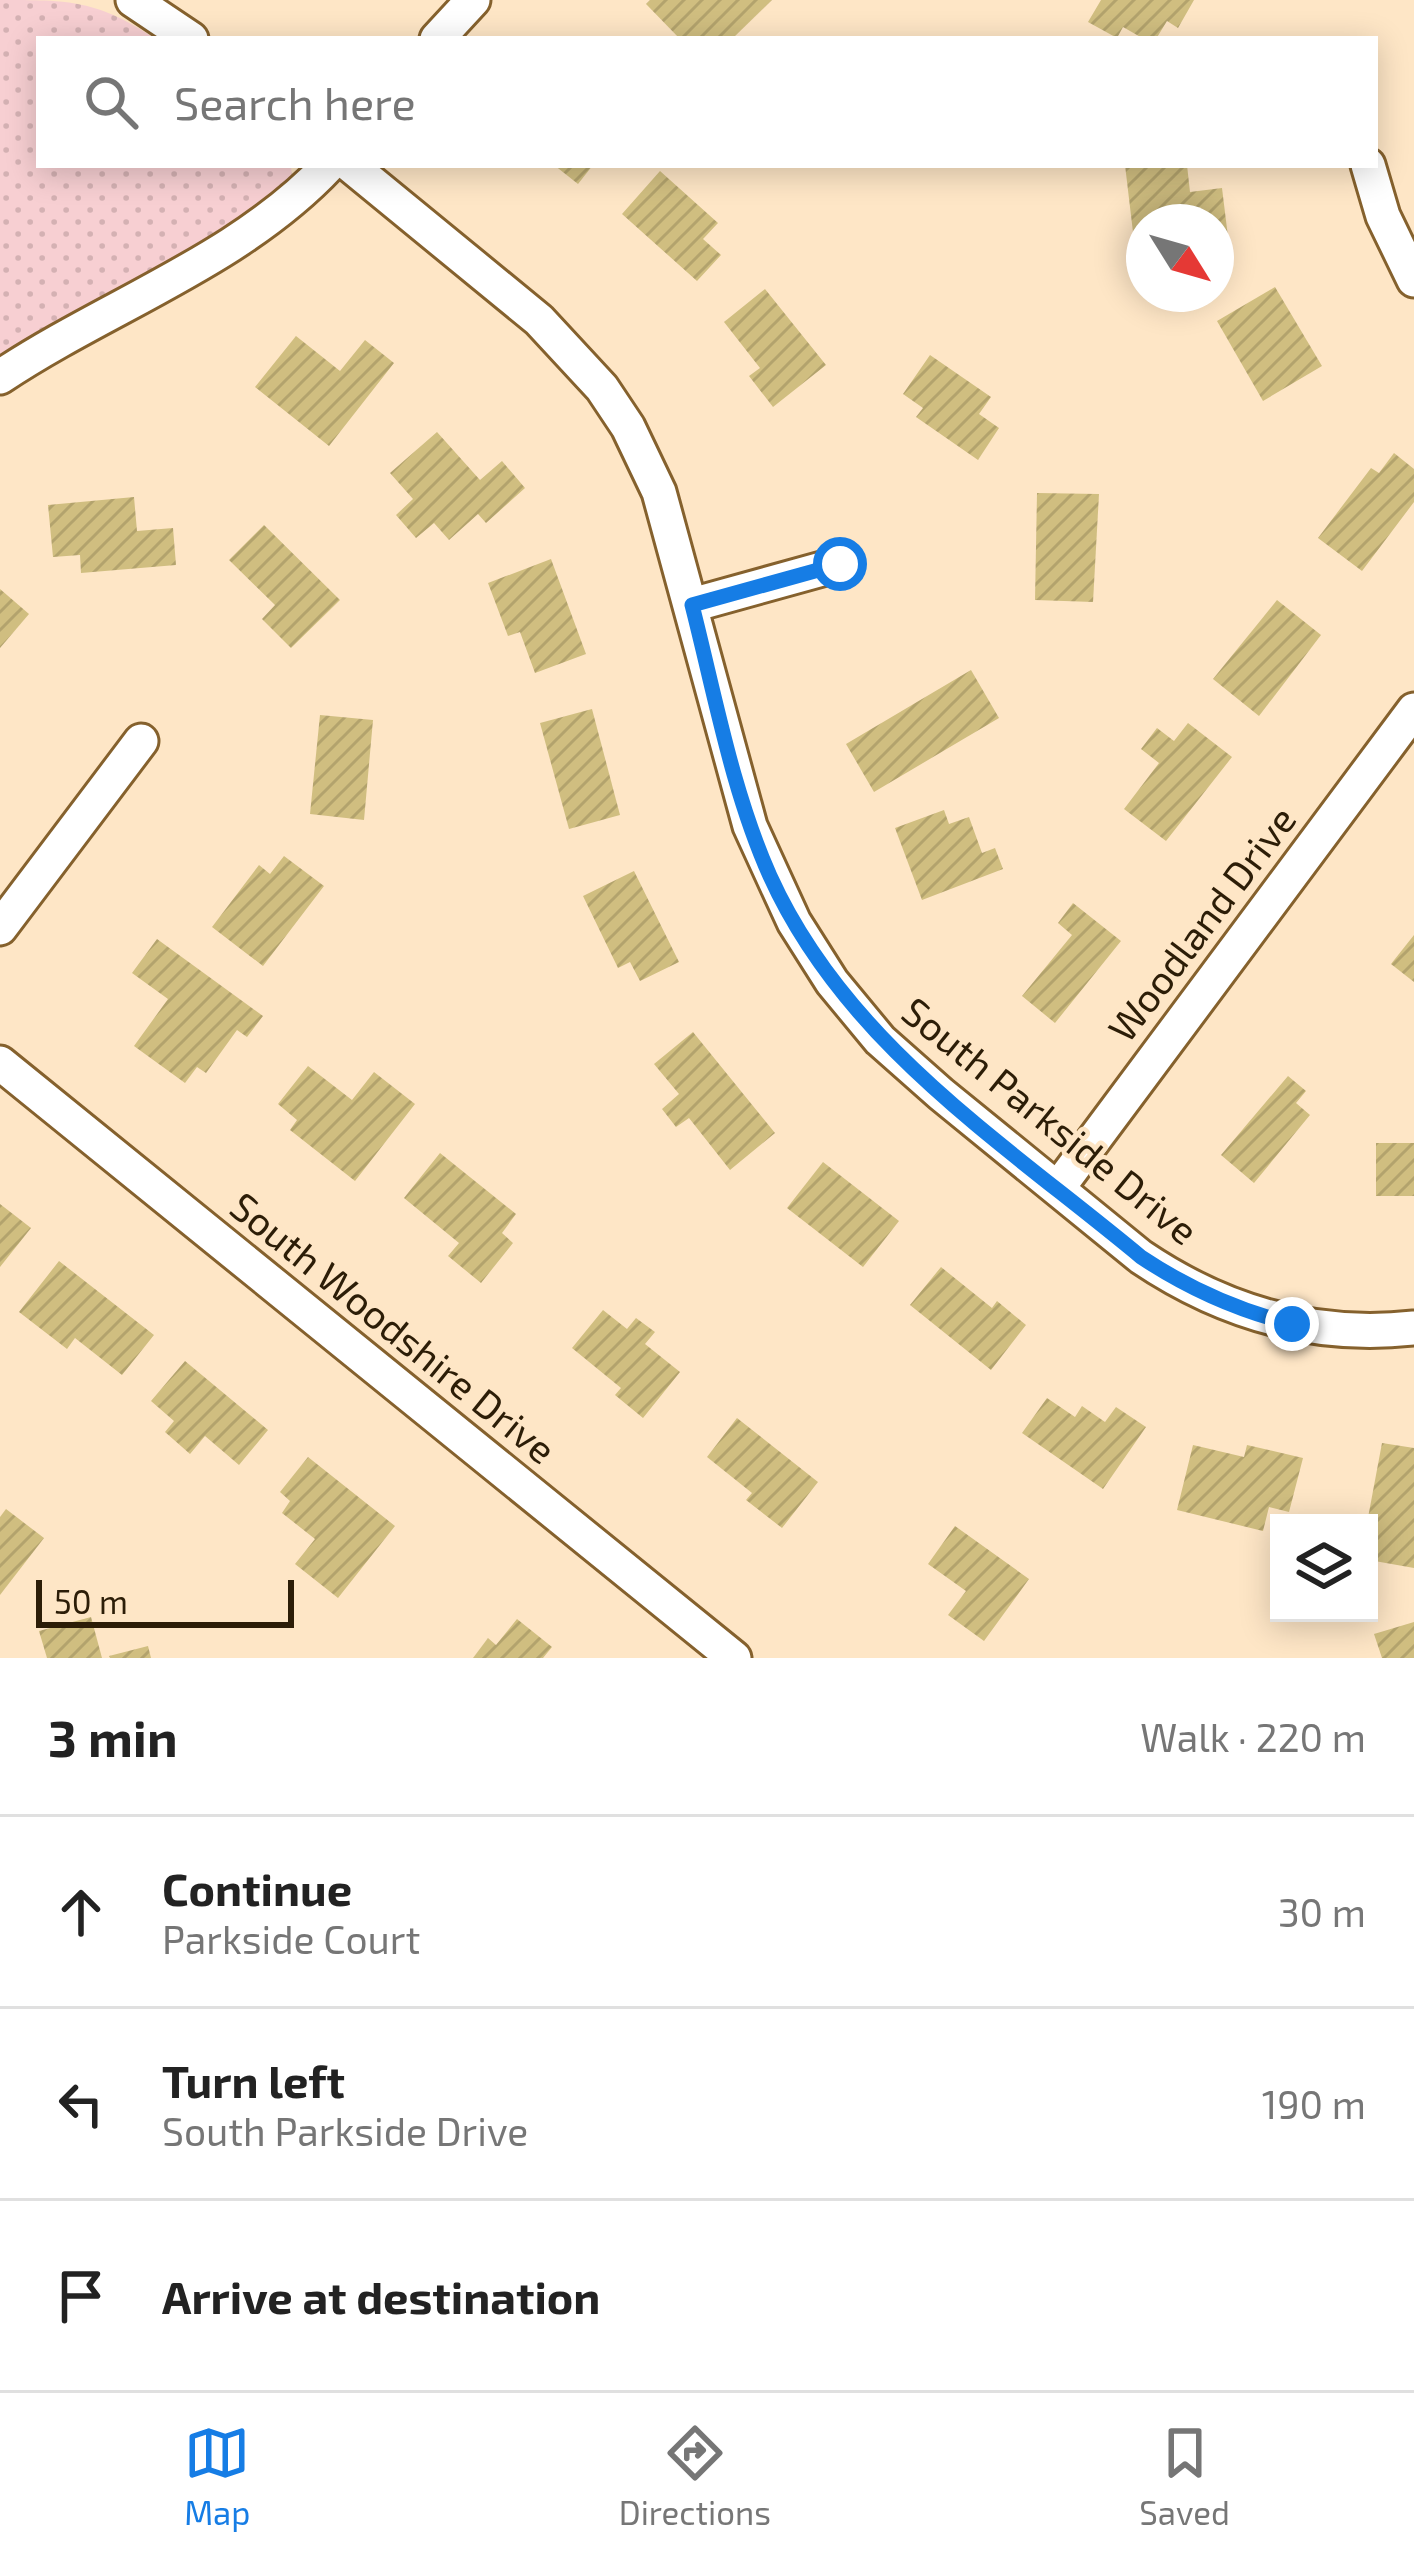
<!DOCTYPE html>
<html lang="en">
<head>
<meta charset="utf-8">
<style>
	:root { --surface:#fff; --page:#f2f2f2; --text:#222; --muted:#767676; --line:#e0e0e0; --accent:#167de5 }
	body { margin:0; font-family:"Exo 2",sans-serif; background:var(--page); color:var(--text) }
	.controls { position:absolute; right:36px; bottom:36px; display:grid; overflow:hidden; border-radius:0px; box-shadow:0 6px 30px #0003 }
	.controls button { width:108px; height:108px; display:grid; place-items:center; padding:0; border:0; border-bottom:3px solid var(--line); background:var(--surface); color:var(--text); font:60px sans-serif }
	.compass { position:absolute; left:1126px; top:204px; width:108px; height:108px; border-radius:50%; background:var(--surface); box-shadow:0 6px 30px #0003; rotate:127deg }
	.scale { position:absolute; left:36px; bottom:30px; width:258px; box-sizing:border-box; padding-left:12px; border:6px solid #2c1d07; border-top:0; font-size:33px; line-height:42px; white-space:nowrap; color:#2c1d07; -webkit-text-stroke:9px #fee6c6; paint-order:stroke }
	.stop { position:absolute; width:36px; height:36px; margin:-27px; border:9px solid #167de5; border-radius:50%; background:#fff }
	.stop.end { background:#167de5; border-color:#fff; box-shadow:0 3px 12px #0008 }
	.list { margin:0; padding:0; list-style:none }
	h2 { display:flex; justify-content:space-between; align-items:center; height:156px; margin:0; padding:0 48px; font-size:51px }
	h2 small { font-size:39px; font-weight:400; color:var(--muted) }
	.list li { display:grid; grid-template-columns:78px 1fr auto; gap:36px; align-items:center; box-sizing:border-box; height:192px; padding:0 48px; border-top:3px solid var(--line) }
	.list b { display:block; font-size:45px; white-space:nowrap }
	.list p { margin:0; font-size:39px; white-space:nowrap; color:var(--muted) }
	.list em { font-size:39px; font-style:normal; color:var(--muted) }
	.icon { flex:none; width:66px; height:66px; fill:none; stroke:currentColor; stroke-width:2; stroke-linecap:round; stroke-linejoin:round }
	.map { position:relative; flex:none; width:1414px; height:1658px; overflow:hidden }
	.search { position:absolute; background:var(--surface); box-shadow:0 6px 30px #0003; left:36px; right:36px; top:36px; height:132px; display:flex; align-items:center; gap:30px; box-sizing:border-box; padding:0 42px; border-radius:0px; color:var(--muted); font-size:45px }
	.sheet { height:732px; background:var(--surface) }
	nav { display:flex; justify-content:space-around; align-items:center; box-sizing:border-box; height:168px; border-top:3px solid var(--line); background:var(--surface); font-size:33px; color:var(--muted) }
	nav a { display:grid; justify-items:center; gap:6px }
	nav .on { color:var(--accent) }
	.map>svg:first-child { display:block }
	.park { fill:url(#park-dots) }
	.building { fill:url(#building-hatch) }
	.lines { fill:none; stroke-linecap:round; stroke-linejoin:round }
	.minor-casing { stroke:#85612d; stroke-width:39 }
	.minor { stroke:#fff; stroke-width:33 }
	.route { stroke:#167de5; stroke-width:15 }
	.labels { text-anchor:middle; stroke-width:9; stroke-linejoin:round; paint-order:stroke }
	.street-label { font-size:39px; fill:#2c1d07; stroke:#fee6c6 }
</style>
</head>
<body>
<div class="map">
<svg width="1414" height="1658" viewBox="0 0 1414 1658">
	<defs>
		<pattern id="park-dots" width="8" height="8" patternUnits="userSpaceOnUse" patternTransform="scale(3)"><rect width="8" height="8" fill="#f7cfd2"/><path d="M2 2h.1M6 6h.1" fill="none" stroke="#d4b1b3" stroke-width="1.8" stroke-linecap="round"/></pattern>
		<pattern id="building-hatch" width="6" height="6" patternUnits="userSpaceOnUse" patternTransform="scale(3)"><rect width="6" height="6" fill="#d0be80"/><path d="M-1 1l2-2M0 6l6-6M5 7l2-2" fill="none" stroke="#b3a36d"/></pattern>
	</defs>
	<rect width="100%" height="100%" fill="#fee6c6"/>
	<path class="park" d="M0,0C70,0 97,0 156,39H39V165H291L292,178L283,190L212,237L0,357Z"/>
	<g class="building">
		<polygon points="650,0 772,0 732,39 680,39 646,4"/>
		<polygon points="1101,0 1194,0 1178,28 1167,21 1156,39 1144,39 1123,27 1117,38 1088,22"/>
		<polygon points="554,165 593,165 578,184"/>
		<polygon points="1125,165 1187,165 1190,192 1222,188 1228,237 1216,239 1216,222 1144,222 1144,248 1135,249"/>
		<polygon points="660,171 718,223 703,239 721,255 697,281 622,214"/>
		<polygon points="1275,287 1322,366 1263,401 1217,321"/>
		<polygon points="765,289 826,365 773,407 749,376 760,368 724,322"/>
		<polygon points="296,336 340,371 365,340 394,363 329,446 255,387"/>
		<polygon points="930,355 991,397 979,414 999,428 978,460 916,417 923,408 903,394"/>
		<polygon points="437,432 480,480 502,461 525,488 486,523 478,514 449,540 434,523 416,538 396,515 413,499 390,473"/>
		<polygon points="1394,453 1414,469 1414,502 1362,571 1318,538 1371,468 1379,473"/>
		<polygon points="1037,493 1099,494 1093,602 1035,600"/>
		<polygon points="134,497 137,531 173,528 176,565 81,573 80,555 53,557 48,505"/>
		<polygon points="264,525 340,600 291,648 262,619 275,605 229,560"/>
		<polygon points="551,559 586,654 535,673 520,632 508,636 488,583"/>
		<polygon points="0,589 29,614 0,648"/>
		<polygon points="1277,600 1321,635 1259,716 1213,679"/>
		<polygon points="971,670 999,718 874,792 846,744"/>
		<polygon points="592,709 620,815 569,829 540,723"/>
		<polygon points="320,715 373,720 364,820 310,814"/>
		<polygon points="1188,723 1232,757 1166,841 1124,809 1159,763 1141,749 1157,728 1174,741"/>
		<polygon points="944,810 949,824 969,817 982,853 995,848 1003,869 922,900 895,828"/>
		<polygon points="284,856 324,886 263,966 212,927 259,865 270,874"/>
		<polygon points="634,871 679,962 640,981 630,962 618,968 583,896"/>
		<polygon points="1073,903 1121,941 1055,1023 1022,996 1072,935 1058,923"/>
		<polygon points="1414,935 1414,982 1391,964"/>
		<polygon points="157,939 263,1016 247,1037 237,1030 206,1073 197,1067 185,1083 134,1046 168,999 132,973"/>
		<polygon points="693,1032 775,1133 730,1170 689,1118 676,1127 662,1109 679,1094 654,1064"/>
		<polygon points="308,1066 352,1100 374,1072 415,1104 355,1181 290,1130 297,1120 278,1104"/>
		<polygon points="1288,1076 1306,1091 1296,1103 1310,1115 1254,1183 1221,1155"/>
		<rect x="1376" y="1143" width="38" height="53"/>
		<polygon points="440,1153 516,1214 502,1233 513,1243 481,1283 448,1256 459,1243 404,1198"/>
		<polygon points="823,1162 899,1221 863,1267 787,1208"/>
		<polygon points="0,1204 31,1228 0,1267"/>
		<polygon points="59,1261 154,1335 122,1375 75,1338 67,1349 19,1312"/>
		<polygon points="941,1267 992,1308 997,1301 1026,1325 991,1370 910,1305"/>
		<polygon points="603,1310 627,1329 636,1318 655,1332 645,1344 680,1372 643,1418 615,1395 621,1388 572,1348"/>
		<polygon points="185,1361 268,1430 239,1465 205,1436 190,1454 165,1432 174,1421 151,1401"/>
		<polygon points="1047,1398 1075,1417 1082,1406 1105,1422 1116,1407 1146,1427 1103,1489 1022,1433"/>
		<polygon points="737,1418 818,1482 782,1528 746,1500 752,1493 707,1457"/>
		<polygon points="1382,1443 1414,1448 1414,1568 1369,1560 1367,1523"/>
		<polygon points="1193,1445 1244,1457 1247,1445 1303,1458 1289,1512 1269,1507 1263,1531 1177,1510"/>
		<polygon points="308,1457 395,1526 338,1598 295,1564 315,1539 282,1513 290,1501 280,1492"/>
		<polygon points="6,1509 44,1538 0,1595 0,1517"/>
		<polygon points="955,1526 1029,1579 984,1641 948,1615 966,1591 928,1564"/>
		<polygon points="91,1617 102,1658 47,1658 39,1631"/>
		<polygon points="517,1619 552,1647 543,1658 473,1658 488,1638 496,1645"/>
		<polygon points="1414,1622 1414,1658 1382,1658 1374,1634"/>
		<polygon points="148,1646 151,1658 110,1658 109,1656"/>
	</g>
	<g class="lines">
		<g class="minor-casing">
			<g id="minor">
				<polyline points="133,0 191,39"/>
				<polyline points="437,39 473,0"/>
				<path d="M350,165L539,320L602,388L628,427L659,492L750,826L794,922L832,982L880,1040L941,1094L1141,1257C1224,1313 1314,1339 1414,1328"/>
				<polyline points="1368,165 1383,216 1414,280"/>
				<path d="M0,377C108,305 239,261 329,165"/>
				<polyline points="692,605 840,564"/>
				<polyline points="0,928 141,741"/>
				<polyline points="0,1063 734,1658"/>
				<polyline points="1058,1188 1414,710"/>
			</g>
		</g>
		<use href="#minor" class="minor"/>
	</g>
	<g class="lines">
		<path class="route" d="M840,564L692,605C715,695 732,791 770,876C846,1044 1004,1143 1141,1257C1189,1289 1236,1310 1292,1324"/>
	</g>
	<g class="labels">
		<g class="street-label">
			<text transform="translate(1202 924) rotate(-53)" y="14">Woodland Drive</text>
			<text transform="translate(1050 1121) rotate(39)" y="14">South Parkside Drive</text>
			<text transform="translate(393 1328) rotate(39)" y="14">South Woodshire Drive</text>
		</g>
	</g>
</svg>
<div class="controls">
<button><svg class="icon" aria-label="layers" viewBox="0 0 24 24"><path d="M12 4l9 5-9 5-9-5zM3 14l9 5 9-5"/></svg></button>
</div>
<svg class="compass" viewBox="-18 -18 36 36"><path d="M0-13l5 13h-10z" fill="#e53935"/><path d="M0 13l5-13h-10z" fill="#767676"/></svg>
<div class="scale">50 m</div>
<div class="stop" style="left:840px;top:564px"></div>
<div class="stop end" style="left:1292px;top:1324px"></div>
<div class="search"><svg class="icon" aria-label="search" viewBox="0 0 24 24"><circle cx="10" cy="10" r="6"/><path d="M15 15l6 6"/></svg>Search here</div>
</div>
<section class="sheet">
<h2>3 min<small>Walk · 220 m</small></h2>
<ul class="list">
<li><svg class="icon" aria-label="ahead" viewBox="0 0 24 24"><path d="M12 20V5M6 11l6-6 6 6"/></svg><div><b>Continue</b><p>Parkside Court</p></div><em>30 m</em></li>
<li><svg class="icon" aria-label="left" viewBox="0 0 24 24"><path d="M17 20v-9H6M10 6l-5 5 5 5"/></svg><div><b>Turn left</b><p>South Parkside Drive</p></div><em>190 m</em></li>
<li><svg class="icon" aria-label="arrive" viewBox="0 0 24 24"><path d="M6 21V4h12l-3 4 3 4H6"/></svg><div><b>Arrive at destination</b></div></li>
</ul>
</section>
<nav>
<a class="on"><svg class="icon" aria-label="map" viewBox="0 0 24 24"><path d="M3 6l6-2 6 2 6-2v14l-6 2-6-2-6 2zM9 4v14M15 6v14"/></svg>Map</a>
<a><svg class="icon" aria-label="directions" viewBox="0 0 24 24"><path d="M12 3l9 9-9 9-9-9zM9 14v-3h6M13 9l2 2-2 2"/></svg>Directions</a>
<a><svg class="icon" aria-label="saved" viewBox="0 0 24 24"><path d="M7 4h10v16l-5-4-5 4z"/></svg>Saved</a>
</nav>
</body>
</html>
